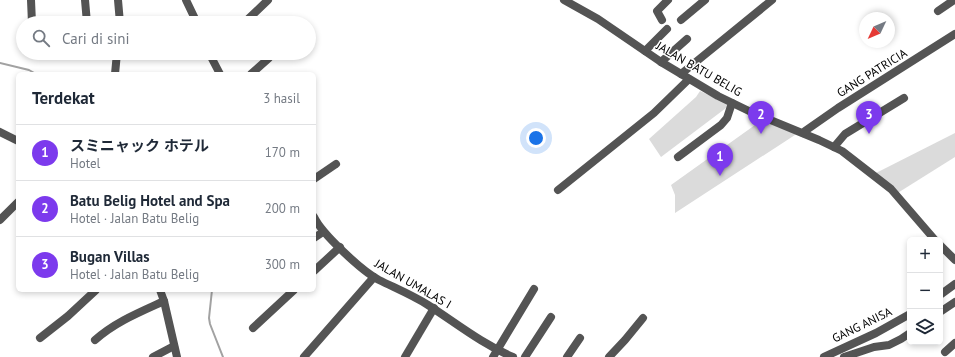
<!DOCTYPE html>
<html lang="id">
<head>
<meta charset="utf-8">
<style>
	:root { --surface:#fff; --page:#f2f2f3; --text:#1f2937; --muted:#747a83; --line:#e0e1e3; --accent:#7c3aed }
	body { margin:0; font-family:"PT Sans","Noto Sans JP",sans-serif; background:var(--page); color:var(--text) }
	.controls { position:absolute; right:12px; bottom:12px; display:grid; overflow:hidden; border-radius:6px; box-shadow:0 2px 6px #0003 }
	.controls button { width:36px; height:36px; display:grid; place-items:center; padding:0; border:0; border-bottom:1px solid var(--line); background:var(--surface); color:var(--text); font:20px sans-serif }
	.compass { position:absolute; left:859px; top:12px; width:36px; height:36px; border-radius:50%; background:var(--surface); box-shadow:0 2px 6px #0003; rotate:226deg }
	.you { position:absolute; left:536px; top:138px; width:14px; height:14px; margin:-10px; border:3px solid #fff; border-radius:50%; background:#1a73e8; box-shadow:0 0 0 6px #1a73e833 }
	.badge { display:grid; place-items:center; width:26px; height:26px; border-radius:50%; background:var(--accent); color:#fff; font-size:13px; font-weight:700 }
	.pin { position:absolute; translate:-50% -33px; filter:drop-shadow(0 1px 2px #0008) }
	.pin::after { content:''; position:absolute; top:21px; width:14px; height:12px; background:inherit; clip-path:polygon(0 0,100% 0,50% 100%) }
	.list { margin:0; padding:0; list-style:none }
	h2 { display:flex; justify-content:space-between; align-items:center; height:52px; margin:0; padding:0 16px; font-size:17px }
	h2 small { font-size:13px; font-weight:400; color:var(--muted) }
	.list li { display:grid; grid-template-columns:26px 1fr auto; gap:12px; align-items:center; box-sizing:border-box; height:56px; padding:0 16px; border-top:1px solid var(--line) }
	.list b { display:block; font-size:15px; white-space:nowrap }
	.list p { margin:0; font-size:13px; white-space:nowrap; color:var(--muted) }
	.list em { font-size:13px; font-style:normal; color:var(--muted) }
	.icon { flex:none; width:22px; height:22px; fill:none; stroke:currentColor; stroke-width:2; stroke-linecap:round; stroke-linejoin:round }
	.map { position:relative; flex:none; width:955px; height:357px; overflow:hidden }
	.search { position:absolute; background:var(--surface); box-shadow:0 2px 6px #0003; left:16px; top:16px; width:300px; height:44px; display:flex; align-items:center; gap:10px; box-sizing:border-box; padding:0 14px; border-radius:22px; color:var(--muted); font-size:15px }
	.panel { position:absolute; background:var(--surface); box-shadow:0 2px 6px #0003; left:16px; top:72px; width:300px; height:220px; border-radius:6px }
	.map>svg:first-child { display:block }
	.green { fill:#dbdbdb }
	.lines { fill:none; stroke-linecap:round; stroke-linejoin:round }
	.stream { stroke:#a2a2a2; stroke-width:2 }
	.minor { stroke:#545454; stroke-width:8 }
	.labels { text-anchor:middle; stroke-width:3; stroke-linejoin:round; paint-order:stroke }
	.street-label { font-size:12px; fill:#000; stroke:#fff }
</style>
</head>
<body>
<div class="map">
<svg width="955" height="357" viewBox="0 0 955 357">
	<rect width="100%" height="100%" fill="#fff"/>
	<g class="green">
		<polygon points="700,91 730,105 661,157 649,139 696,97"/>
		<polygon points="762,120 798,133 675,213 675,195 671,185"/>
		<polygon points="955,133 955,157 896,194 872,175"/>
	</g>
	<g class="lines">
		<g class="stream">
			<polyline points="0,63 29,70 36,74"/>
			<polyline points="212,290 209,318 210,324 223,357"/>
		</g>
		<g class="minor">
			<polyline points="31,0 32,23"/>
			<polyline points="85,0 87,23"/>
			<polyline points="118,0 120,23"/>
			<polyline points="186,0 197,23"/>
			<polyline points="564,0 598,19 661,62 718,96 751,112 819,140 842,151 891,189 935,240"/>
			<polyline points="938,11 954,0"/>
			<polyline points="662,20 657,11 668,0"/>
			<polyline points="681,20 705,0"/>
			<polyline points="244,23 268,0"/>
			<polyline points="645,51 667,29"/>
			<polyline points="209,53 220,74"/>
			<polyline points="661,62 687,39"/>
			<polyline points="115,74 117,53"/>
			<polyline points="251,74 269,58"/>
			<polyline points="681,74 772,0"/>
			<polyline points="0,132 18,141"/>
			<polyline points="803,133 805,131 838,108 955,34"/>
			<polyline points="834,147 845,134 904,98"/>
			<polyline points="678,157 721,125 727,118 732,103"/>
			<polyline points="314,179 336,164"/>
			<polyline points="558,190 654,113 689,79"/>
			<path d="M314,217C322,234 362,271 379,280C395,288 412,295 428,305C456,323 482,344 513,357"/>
			<polyline points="0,220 18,202"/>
			<polyline points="314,238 323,232"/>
			<polyline points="940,245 955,260"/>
			<polyline points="314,271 340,247"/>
			<polyline points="160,290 164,301 177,357"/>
			<polyline points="940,295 955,284"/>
			<polyline points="940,312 955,302"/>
			<polyline points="253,328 294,290"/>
			<polyline points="40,338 68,316 96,290"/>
			<path d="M95,340C115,322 140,312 164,301"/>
			<polyline points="945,352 955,343"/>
			<polyline points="153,357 174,346"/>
			<polyline points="304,357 374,277"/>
			<polyline points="405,357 434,308"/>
			<polyline points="493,357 534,289"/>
			<polyline points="525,357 551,317"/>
			<polyline points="567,357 580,338"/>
			<polyline points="609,357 625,340 643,318"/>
			<polyline points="824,357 876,333 910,314"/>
			<polyline points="844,357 874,347 889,345 901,339 910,333"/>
		</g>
	</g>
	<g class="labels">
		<g class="street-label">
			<text transform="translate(699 69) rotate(30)" y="4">JALAN BATU BELIG</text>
			<text transform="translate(872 73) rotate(-32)" y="4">GANG PATRICIA</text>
			<text transform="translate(413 284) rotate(30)" y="4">JALAN UMALAS I</text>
			<text transform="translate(862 325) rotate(-26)" y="4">GANG ANISA</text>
		</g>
	</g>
</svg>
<div class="controls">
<button>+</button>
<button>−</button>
<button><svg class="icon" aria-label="layers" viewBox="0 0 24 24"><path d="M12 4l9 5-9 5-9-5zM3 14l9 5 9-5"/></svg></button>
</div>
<svg class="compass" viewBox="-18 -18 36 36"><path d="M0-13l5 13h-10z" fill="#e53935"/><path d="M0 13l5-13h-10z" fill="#747a83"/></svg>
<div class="you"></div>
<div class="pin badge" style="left:720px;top:176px">1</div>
<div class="pin badge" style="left:761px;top:134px">2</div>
<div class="pin badge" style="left:869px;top:134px">3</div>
<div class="search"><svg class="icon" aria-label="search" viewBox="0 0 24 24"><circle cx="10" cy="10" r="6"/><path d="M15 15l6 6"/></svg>Cari di sini</div>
<section class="panel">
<h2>Terdekat<small>3 hasil</small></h2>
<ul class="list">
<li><span class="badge">1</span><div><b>スミニャック ホテル</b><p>Hotel</p></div><em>170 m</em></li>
<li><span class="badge">2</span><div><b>Batu Belig Hotel and Spa</b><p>Hotel · Jalan Batu Belig</p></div><em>200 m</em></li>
<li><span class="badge">3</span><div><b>Bugan Villas</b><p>Hotel · Jalan Batu Belig</p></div><em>300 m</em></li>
</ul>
</section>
</div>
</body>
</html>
